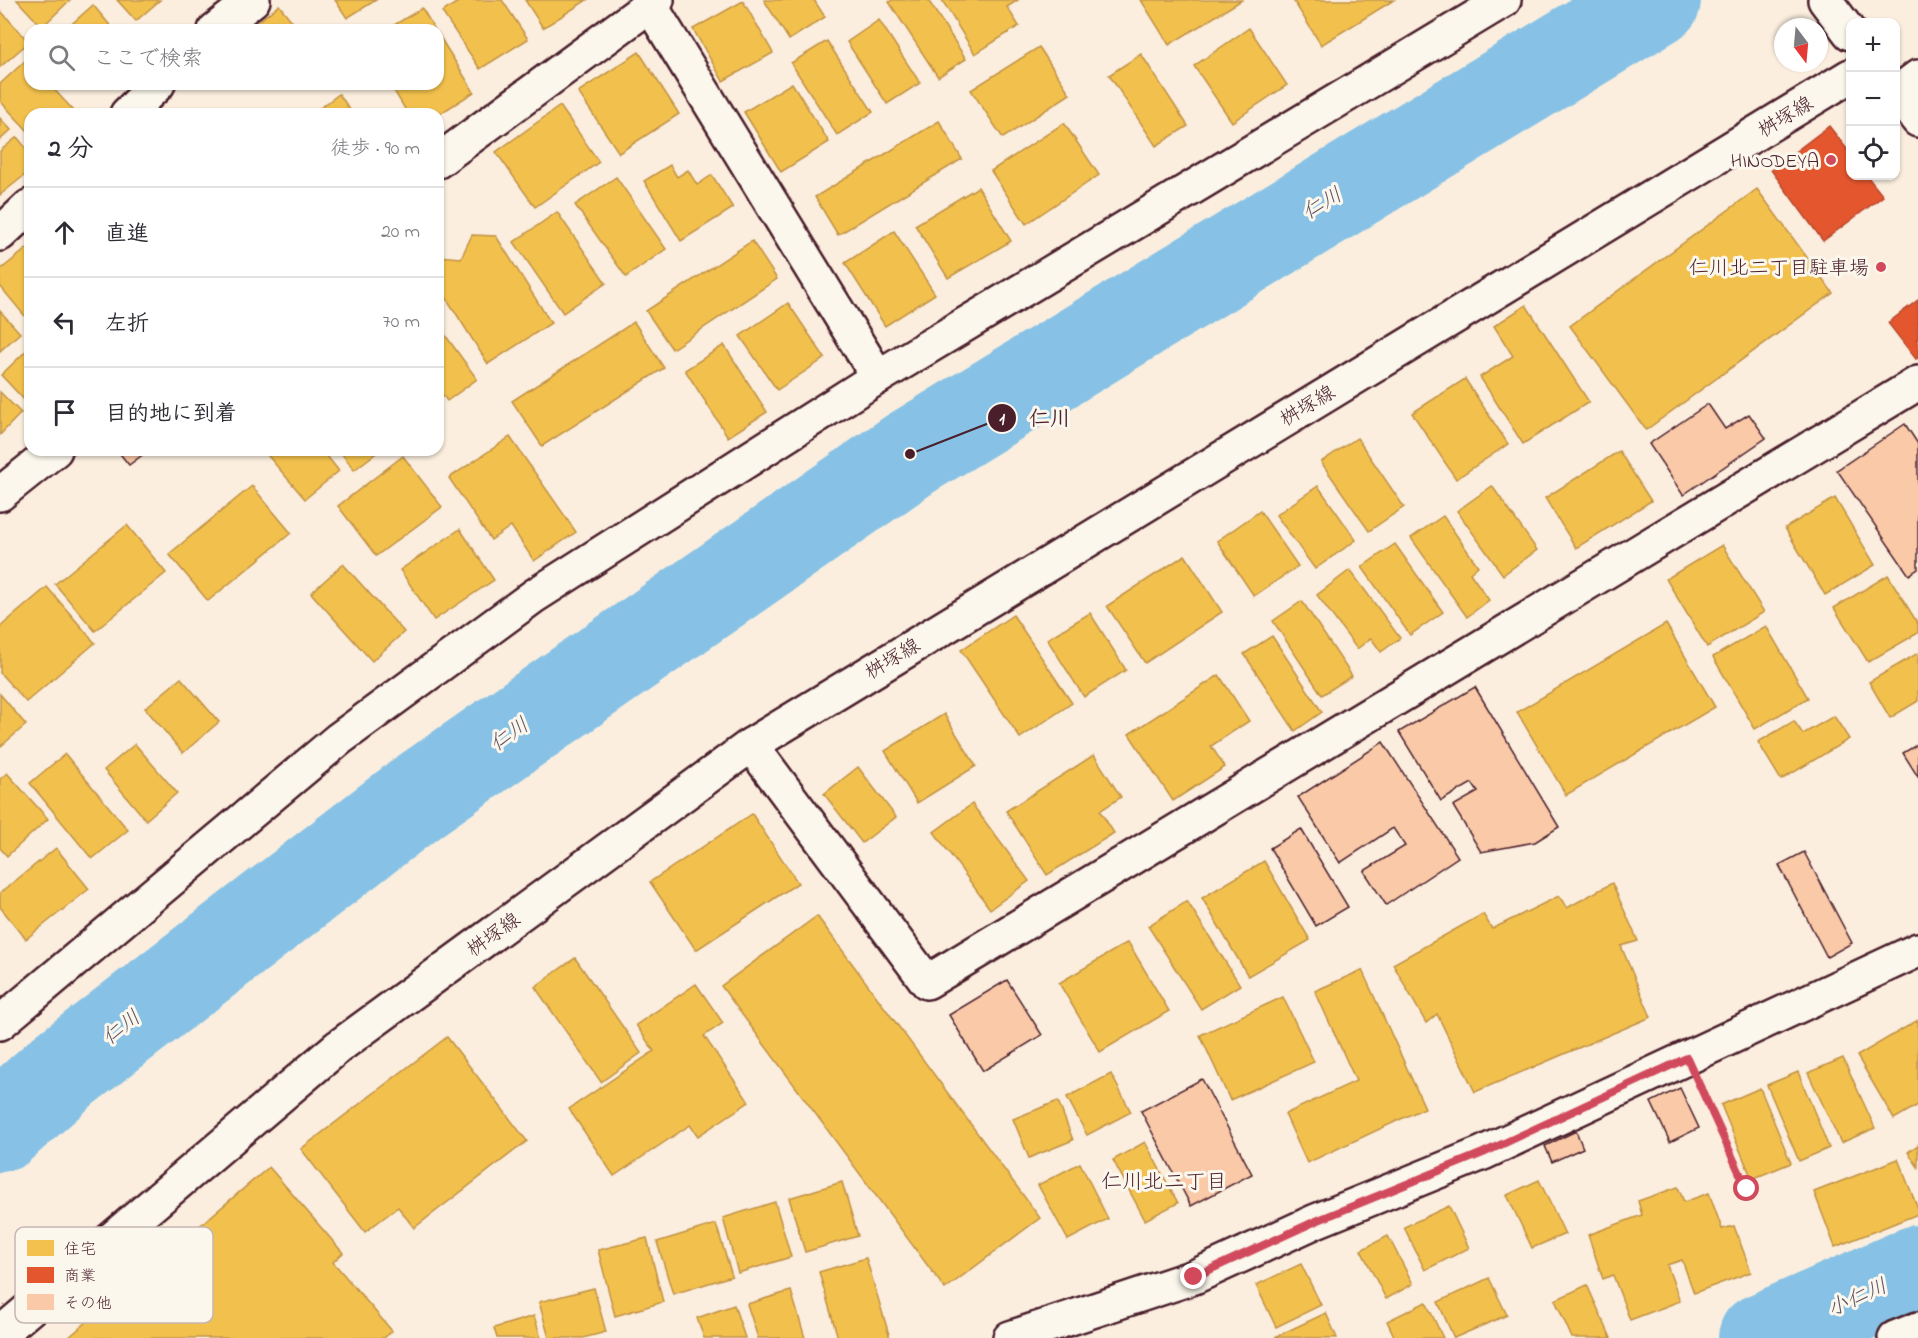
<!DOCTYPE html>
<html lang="ja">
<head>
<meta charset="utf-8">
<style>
	:root { --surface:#fff; --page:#f2f2f3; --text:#2b2b33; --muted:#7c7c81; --line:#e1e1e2 }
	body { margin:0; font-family:"Indie Flower","Klee One",sans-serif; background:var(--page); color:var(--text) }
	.controls { position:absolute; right:18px; top:18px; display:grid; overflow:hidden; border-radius:12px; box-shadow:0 2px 4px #0004 }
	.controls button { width:54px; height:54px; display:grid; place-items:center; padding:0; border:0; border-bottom:2px solid var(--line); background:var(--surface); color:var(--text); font:30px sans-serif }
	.compass { position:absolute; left:1774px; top:18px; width:54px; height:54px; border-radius:50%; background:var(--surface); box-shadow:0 2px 4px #0004; rotate:164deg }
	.stop { position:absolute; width:18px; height:18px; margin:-14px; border:4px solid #d1495b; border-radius:50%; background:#fff }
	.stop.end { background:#d1495b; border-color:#fff; box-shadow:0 2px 6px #0008 }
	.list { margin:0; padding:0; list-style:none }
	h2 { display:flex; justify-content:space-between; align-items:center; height:78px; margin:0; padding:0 24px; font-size:26px }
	h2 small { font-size:20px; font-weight:400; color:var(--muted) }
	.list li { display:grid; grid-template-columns:39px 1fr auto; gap:18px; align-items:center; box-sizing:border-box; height:90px; padding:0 24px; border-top:2px solid var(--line) }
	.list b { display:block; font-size:22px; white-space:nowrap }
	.list em { font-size:20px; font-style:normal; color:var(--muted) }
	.icon { flex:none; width:33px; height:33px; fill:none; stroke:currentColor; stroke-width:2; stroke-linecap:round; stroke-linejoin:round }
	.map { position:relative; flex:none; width:1918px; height:1338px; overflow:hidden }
	.search { position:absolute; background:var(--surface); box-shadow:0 2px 4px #0004; left:24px; top:24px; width:420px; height:66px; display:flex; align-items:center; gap:15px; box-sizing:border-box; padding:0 21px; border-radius:18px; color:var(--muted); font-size:22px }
	.panel { position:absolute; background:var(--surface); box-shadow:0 2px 4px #0004; left:24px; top:108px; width:420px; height:348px; border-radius:18px }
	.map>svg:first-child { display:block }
	.homes { fill:#f2c14e; stroke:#c09044; stroke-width:1.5 }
	.shops { fill:#e4572e; stroke:#b6462d; stroke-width:1.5 }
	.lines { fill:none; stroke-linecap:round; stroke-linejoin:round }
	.river { stroke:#87c2e6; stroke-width:90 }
	.building { fill:#f9c9a8; stroke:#4a1f2b; stroke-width:1.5 }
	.pedestrian-casing { stroke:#4a1f2b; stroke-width:38 }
	.minor-casing { stroke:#4a1f2b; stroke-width:38 }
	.secondary-casing { stroke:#4a1f2b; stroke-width:38 }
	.path { stroke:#4a1f2b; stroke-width:4; stroke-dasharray:4.5 4.5; stroke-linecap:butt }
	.pedestrian { stroke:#fbf7ec; stroke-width:33 }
	.minor { stroke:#fbf7ec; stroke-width:33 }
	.secondary { stroke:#fbf7ec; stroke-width:33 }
	.route { stroke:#d1495b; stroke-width:8 }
	.poi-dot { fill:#d1495b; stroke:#fbf7ec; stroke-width:2 }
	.labels { text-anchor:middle; stroke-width:6; stroke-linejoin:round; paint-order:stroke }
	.street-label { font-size:20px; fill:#4a1f2b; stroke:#fbf7ec }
	.poi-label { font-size:20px; fill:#4a1f2b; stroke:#fbf7ec; text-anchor:end }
	.water-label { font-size:21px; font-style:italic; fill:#5c5063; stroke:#fbf7ec }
	.neighbourhood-label { font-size:21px; fill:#4a1f2b; stroke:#fbf7ec }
	.key { fill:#fbf7ec; stroke:#c6b6b2; stroke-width:1.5 }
	.key-label { font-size:16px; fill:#4a1f2b }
	.leader { fill:none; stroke:#4a1f2b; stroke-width:2 }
	.callout-dot { fill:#4a1f2b; stroke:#fbf7ec; stroke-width:2 }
	.mark-label { font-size:18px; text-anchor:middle; font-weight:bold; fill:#fff }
	.callout-label { font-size:21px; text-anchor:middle; font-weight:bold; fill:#4a1f2b; stroke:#fbf7ec; stroke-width:6; stroke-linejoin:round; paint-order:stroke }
</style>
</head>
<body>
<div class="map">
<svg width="1918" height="1338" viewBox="0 0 1918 1338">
	<rect width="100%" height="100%" fill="#fbeede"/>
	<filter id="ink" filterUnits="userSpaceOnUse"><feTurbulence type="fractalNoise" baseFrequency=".0167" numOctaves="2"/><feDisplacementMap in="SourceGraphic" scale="12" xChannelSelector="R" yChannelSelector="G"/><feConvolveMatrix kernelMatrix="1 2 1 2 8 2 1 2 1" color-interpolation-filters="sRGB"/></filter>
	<g filter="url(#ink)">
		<g class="homes">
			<polygon points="17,0 70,0 42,27"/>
			<polygon points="117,0 160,0 136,21"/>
			<polygon points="335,0 376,0 347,18"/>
			<polygon points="461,0 502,0 528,39 480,69 442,12"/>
			<polygon points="525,0 587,0 543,28"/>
			<polygon points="764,0 814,0 825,17 789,40"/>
			<polygon points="892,0 928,0 966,59 938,77 889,2"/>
			<polygon points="942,0 1018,0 1007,7 1019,26 975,54"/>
			<polygon points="1141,0 1242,0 1169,45"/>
			<polygon points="1293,0 1394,0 1321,45"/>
			<polygon points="743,1 773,53 723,81 693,29"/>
			<polygon points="93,5 114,30 65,30"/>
			<polygon points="279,5 299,30 248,30"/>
			<polygon points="422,8 435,30 386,30"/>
			<polygon points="0,10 29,42 0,67"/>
			<polygon points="879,20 920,83 887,104 847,42"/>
			<polygon points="1249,28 1287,85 1232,122 1194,66"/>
			<polygon points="438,34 474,92 438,115 408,114 390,84 438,84"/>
			<polygon points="827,41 873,112 837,135 791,63"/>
			<polygon points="1039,47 1070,94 1003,138 971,90"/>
			<polygon points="639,52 679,114 619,153 578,92"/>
			<polygon points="1141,54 1188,126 1156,146 1109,75"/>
			<polygon points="26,60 30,64 30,84 49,84 74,111 71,114 30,114 30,133 0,101 0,84"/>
			<polygon points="792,83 829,142 781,172 744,112"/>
			<polygon points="339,94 353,114 312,114"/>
			<polygon points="560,106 599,162 535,207 496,152"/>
			<polygon points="0,118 11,130 0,140"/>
			<polygon points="939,121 962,159 838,235 815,197"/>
			<polygon points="1064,123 1099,175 1026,224 991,171"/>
			<polygon points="17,137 30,153 30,171 0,195 0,151"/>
			<polygon points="670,165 677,177 688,170 697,185 712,175 733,208 681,241 644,181"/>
			<polygon points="616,177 666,249 626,277 575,205"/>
			<polygon points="978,187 1011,241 948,278 915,225"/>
			<polygon points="1757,189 1833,293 1646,430 1570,326"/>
			<polygon points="557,212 606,283 563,313 514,242"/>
			<polygon points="894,231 935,294 885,326 845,263"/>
			<polygon points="472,235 496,236 551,323 488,364 438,285 438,256 461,258"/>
			<polygon points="752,241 777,279 672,349 646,311"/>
			<polygon points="30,246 30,318 28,320 0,286 0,270"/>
			<polygon points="788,303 825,358 777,390 740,336"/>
			<polygon points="1526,305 1589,402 1523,444 1480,377 1513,356 1494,326"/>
			<polygon points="0,311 20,333 0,351"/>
			<polygon points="634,322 664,368 542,446 512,401"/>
			<polygon points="438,325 477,379 447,401 438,388"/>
			<polygon points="724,345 767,412 728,437 685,370"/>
			<polygon points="30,347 30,406 1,375"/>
			<polygon points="1465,379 1508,444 1456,479 1412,413"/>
			<polygon points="0,392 21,413 0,435"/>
			<polygon points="510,437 576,532 534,561 511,526 491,540 449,478"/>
			<polygon points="1357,438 1404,507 1369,531 1321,462"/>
			<polygon points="263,450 322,450 339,471 305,499"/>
			<polygon points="339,450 380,450 354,470"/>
			<polygon points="1619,451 1651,501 1576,548 1545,498"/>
			<polygon points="403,456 442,507 376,556 338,506"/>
			<polygon points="252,486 291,533 208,601 169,554"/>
			<polygon points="1318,486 1356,540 1315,569 1276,515"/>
			<polygon points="1492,486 1537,550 1503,575 1457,511"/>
			<polygon points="1835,498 1875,565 1825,595 1785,528"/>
			<polygon points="1260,511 1298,566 1254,596 1217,541"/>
			<polygon points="1443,516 1478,566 1470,573 1489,600 1467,617 1411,538"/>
			<polygon points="127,525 166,573 95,631 55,584"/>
			<polygon points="460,529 494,580 434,620 400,570"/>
			<polygon points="1395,544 1443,612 1410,635 1362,567"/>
			<polygon points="1722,545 1764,612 1707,647 1666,579"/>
			<polygon points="1185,555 1222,612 1145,663 1107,606"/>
			<polygon points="343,564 404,632 372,661 311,593"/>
			<polygon points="1350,570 1400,638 1381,652 1371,638 1357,649 1317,595"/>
			<polygon points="1888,575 1918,624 1918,633 1868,662 1834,608"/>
			<polygon points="47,587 95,643 26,702 0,673 0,627"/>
			<polygon points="1302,601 1352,676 1322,695 1273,621"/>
			<polygon points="1090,613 1126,670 1084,697 1047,639"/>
			<polygon points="1013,615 1072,703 1020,738 961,650"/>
			<polygon points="1666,624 1715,707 1566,795 1517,712"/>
			<polygon points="1766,626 1808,698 1755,729 1713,657"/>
			<polygon points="1272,636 1322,712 1295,731 1244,654"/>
			<polygon points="1918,653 1918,701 1890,718 1869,682"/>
			<polygon points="1219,675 1249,721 1211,746 1225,767 1173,801 1129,734"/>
			<polygon points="181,678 219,722 183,753 145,708"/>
			<polygon points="0,694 26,725 0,747"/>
			<polygon points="944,714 976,766 917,803 885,751"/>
			<polygon points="1834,716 1849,739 1781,780 1758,742 1794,721 1803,734"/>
			<polygon points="135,744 177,793 146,820 104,770"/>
			<polygon points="65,754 128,830 92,859 30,783"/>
			<polygon points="1094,755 1121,797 1100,811 1114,833 1047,875 1006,811"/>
			<polygon points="858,767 896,817 862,843 824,794"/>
			<polygon points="7,773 48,819 7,856 0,848 0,779"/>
			<polygon points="972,804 1029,881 990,909 934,832"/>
			<polygon points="752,814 798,883 696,950 650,882"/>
			<polygon points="56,848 89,889 26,939 0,907 0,893"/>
			<polygon points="1264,861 1310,940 1248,976 1202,898"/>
			<polygon points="1612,883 1638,941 1621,946 1651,1017 1475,1092 1437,1014 1426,1023 1393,964 1483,914 1492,929 1559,896 1567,908"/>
			<polygon points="1187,901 1240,985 1201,1009 1148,926"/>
			<polygon points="817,916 1040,1218 945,1289 721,986"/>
			<polygon points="1128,942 1169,1011 1100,1052 1059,983"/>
			<polygon points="575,958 641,1053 601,1082 535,987"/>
			<polygon points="1362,970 1425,1108 1307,1163 1285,1114 1356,1081 1315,991"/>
			<polygon points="696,984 723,1023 704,1036 749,1102 698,1136 690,1125 614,1176 569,1109 654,1051 636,1025"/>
			<polygon points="1283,997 1314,1062 1230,1100 1200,1035"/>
			<polygon points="1918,1020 1918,1105 1894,1119 1857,1056"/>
			<polygon points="447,1037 527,1141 414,1228 398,1207 365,1232 301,1149"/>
			<polygon points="1843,1058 1875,1128 1841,1143 1808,1073"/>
			<polygon points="1798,1072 1829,1148 1799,1161 1767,1085"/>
			<polygon points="1111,1074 1131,1112 1087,1135 1067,1097"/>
			<polygon points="1760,1088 1791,1163 1752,1179 1721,1105"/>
			<polygon points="1058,1101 1073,1140 1029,1158 1013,1119"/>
			<polygon points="1145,1142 1178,1203 1145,1220 1113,1160"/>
			<polygon points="1918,1145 1918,1167 1908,1152"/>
			<polygon points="1898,1159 1918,1209 1918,1214 1835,1247 1814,1192"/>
			<polygon points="1080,1163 1108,1219 1068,1240 1038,1185"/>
			<polygon points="269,1167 343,1253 333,1262 392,1331 384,1338 68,1338"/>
			<polygon points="1539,1180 1565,1234 1532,1248 1507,1195"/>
			<polygon points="842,1182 858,1236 805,1252 789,1198"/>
			<polygon points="1678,1187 1684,1202 1709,1193 1722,1229 1734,1226 1751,1272 1694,1293 1682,1260 1667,1265 1680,1301 1630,1320 1613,1275 1603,1279 1588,1235 1642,1215 1638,1201"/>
			<polygon points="775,1202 791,1257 738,1273 723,1218"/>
			<polygon points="1449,1206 1469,1248 1425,1270 1404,1227"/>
			<polygon points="716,1224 732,1276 673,1294 657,1242"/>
			<polygon points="1388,1236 1413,1284 1386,1299 1361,1250"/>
			<polygon points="647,1238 663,1302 615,1316 598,1250"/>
			<polygon points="866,1258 890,1338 838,1338 819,1272"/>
			<polygon points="1301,1264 1321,1305 1276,1327 1256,1285"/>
			<polygon points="1489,1278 1507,1315 1454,1338 1438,1302"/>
			<polygon points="1587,1285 1611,1338 1572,1338 1555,1300"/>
			<polygon points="594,1288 606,1332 583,1338 549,1338 539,1302"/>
			<polygon points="791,1291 805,1338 758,1338 747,1304"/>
			<polygon points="1426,1302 1443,1338 1395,1338 1387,1321"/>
			<polygon points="734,1305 745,1338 704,1338 697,1318"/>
			<polygon points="1326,1313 1337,1338 1275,1337"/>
			<polygon points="534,1316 541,1338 497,1338 494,1328"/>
		</g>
		<g class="shops">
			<polygon points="1829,126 1850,153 1850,176 1867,176 1883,196 1823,241 1771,170"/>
			<polygon points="1918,300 1918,358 1916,359 1888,323"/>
		</g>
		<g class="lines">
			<g class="river">
				<polyline points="0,1127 63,1071 418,797 910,454 1656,0"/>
				<polyline points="1763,1338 1918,1270"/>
			</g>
		</g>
		<g class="building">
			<polygon points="1708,404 1725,429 1749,414 1766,438 1683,495 1649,444"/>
			<polygon points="1905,424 1918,444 1918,569 1909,575 1837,470"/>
			<polygon points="117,450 149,450 129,465"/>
			<polygon points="1475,687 1559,827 1535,842 1481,852 1453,806 1478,792 1472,783 1441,801 1399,732"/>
			<polygon points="1383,742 1458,857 1386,905 1364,871 1405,846 1393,828 1340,863 1298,797"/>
			<polygon points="1918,744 1918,777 1903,753"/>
			<polygon points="1301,829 1348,907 1316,926 1270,848"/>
			<polygon points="1804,852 1852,943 1827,957 1779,865"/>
			<polygon points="1007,980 1042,1035 983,1071 949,1015"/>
			<polygon points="1202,1079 1252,1174 1191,1206 1141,1111"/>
			<polygon points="1680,1088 1699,1128 1670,1142 1651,1102"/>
			<polygon points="1576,1131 1583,1148 1552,1162 1545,1146"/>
		</g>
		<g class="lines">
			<g class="pedestrian-casing">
				<polyline id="pedestrian" points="1895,1338 1918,1329"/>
			</g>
			<g class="minor-casing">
				<g id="minor">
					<polyline points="647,0 878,377"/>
					<polyline points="215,30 253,0"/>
					<polyline points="1898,92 1918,77"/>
					<polyline points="127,114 158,84"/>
					<polyline points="438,161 657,0"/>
					<polyline points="0,234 30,206"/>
					<polyline points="0,494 55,450"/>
					<polyline points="751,745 927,982 1918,383"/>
					<polyline points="0,1023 339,739 534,596 878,377 1504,0"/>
					<polyline points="0,1334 338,1047 751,745 1850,76"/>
					<polyline points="1010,1338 1194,1277 1316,1221 1483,1153 1918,950"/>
				</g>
			</g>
			<g class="secondary-casing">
				<g id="secondary">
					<polyline points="1825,0 1850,33"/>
					<polyline points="1896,89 1918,120"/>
				</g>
			</g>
			<polyline class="path" points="1704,1097 1747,1189"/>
			<use href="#pedestrian" class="pedestrian"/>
			<use href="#minor" class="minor"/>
			<use href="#secondary" class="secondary"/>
		</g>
	</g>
	<g class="lines" filter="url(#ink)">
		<polyline class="route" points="1194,1277 1316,1221 1483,1153 1687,1058 1747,1189"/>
	</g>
	<g class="poi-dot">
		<circle cx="1831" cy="160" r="6"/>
		<circle cx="1881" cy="267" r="6"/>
	</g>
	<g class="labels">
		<g class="street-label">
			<text transform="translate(1785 116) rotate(-31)" y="7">桝塚線</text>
			<text transform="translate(1307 405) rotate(-31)" y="7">桝塚線</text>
			<text transform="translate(892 658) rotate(-31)" y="7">桝塚線</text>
			<text transform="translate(493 934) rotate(-36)" y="7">桝塚線</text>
		</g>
		<g class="poi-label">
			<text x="1819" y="167">HINODEYA</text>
			<text x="1869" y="274">仁川北二丁目駐車場</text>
		</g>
		<g class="water-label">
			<text transform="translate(1322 203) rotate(-31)" y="7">仁川</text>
			<text transform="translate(509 734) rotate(-35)" y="7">仁川</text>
			<text transform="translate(121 1027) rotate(-38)" y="7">仁川</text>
			<text transform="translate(1857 1297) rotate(-24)" y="7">小仁川</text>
		</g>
		<g class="neighbourhood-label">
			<text x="1164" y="1188">仁川北二丁目</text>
		</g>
	</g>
	<rect x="15" y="1227" width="198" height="96" rx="9" class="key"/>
	<rect x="27" y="1240" width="27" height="16" fill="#f2c14e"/>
	<rect x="27" y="1267" width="27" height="16" fill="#e4572e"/>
	<rect x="27" y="1294" width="27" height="16" fill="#f9c9a8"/>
	<g class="key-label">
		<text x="64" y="1254">住宅</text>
		<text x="64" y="1281">商業</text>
		<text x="64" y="1308">その他</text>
	</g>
	<path class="leader" d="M910 454L1002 418"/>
	<g class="callout-dot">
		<circle cx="910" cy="454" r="6"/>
		<circle cx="1002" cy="418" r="15"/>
	</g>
	<g class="mark-label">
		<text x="1002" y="424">1</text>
	</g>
	<g class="callout-label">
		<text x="1050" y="425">仁川</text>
	</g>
</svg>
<div class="controls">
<button>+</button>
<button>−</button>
<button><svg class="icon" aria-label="locate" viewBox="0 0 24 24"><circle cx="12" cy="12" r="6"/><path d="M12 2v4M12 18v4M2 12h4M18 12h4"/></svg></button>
</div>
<svg class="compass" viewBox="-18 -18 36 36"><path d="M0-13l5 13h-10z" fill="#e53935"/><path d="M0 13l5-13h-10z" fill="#7c7c81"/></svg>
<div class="stop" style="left:1747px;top:1189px"></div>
<div class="stop end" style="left:1194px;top:1277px"></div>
<div class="search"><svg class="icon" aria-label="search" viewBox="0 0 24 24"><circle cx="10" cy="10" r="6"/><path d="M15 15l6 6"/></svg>ここで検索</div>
<section class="panel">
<h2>2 分<small>徒歩 · 90 m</small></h2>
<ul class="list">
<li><svg class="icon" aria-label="ahead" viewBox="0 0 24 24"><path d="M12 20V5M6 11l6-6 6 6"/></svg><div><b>直進</b></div><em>20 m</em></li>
<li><svg class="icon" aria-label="left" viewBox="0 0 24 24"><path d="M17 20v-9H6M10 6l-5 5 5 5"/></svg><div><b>左折</b></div><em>70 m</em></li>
<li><svg class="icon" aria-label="arrive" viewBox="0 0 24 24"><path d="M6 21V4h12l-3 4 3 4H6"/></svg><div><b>目的地に到着</b></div></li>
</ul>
</section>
</div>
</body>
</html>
